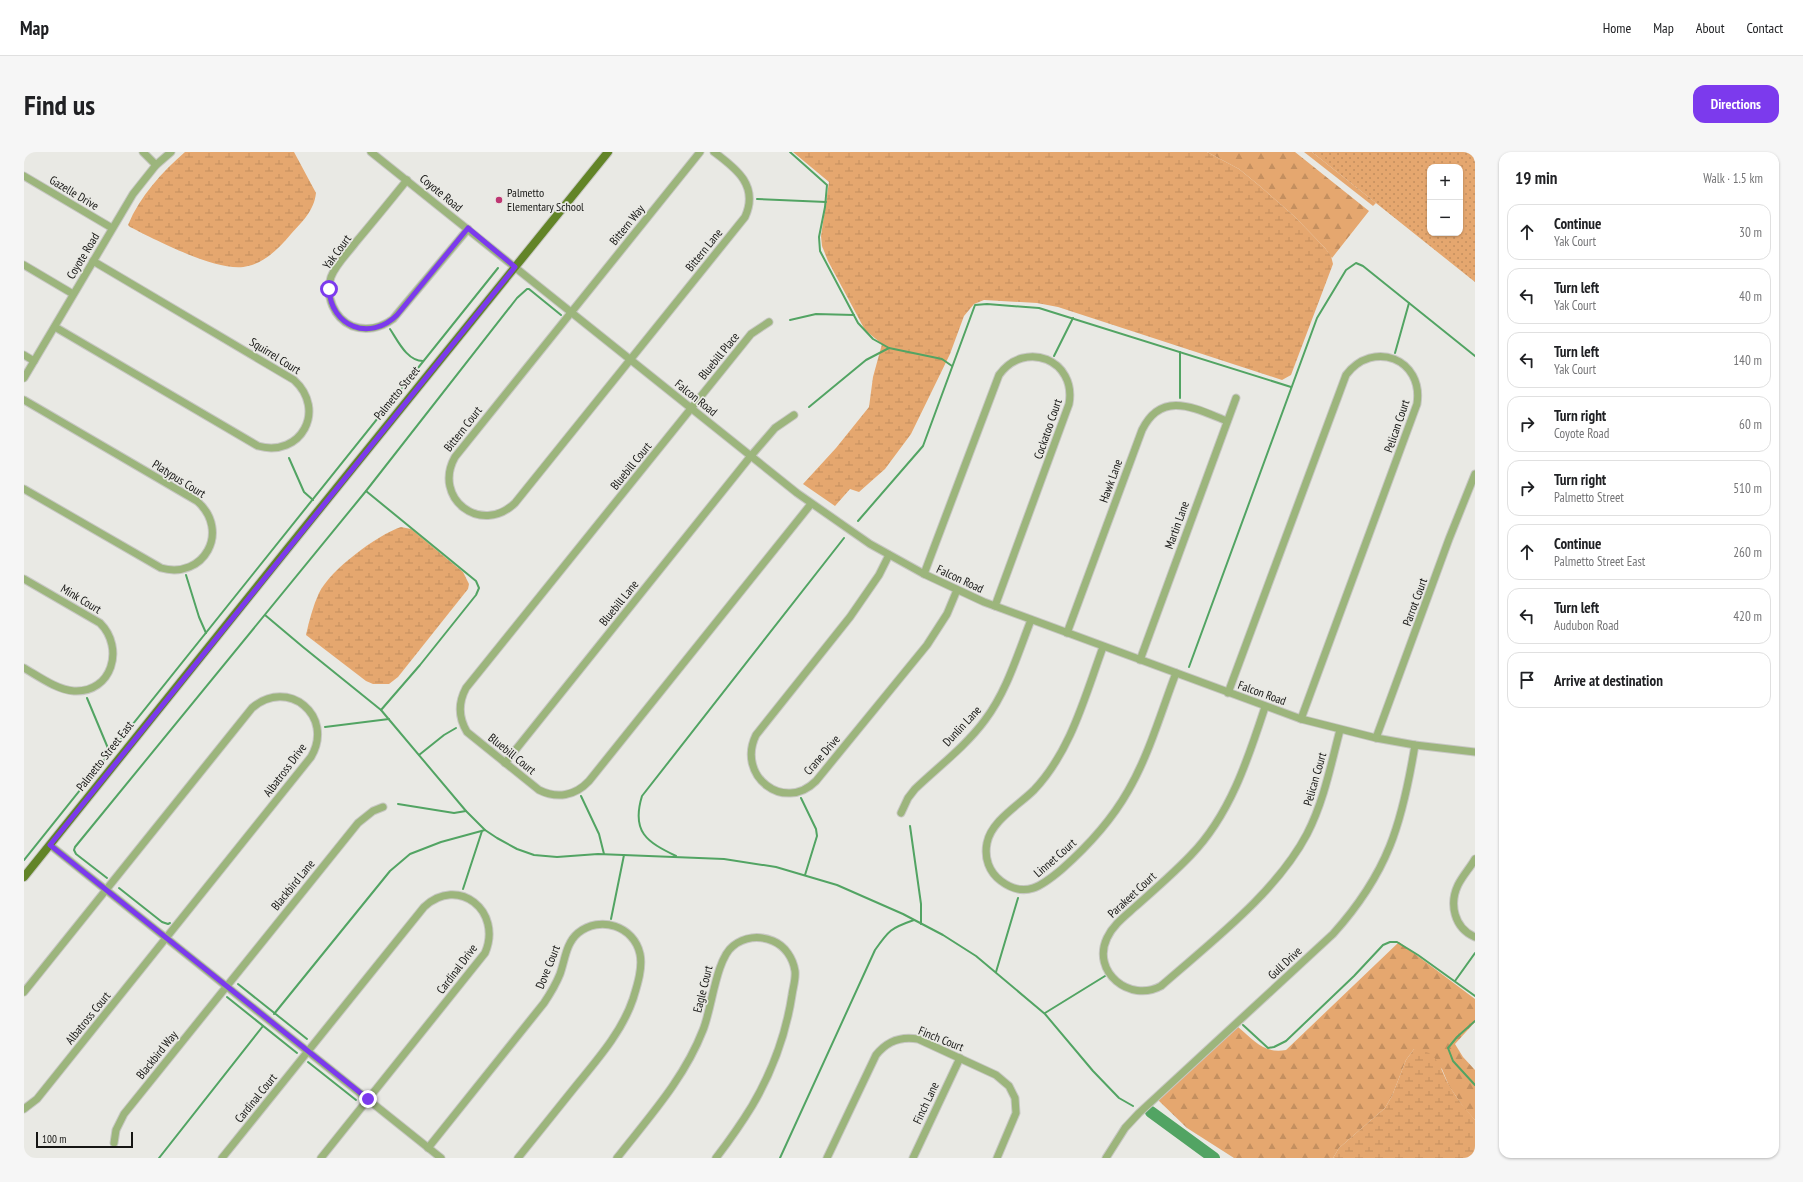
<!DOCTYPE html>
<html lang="en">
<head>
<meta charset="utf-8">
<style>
	:root { --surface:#fff; --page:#f6f6f6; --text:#202124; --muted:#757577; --line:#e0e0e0; --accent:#7c3aed }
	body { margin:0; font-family:"PT Sans Narrow",sans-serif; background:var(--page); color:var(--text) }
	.controls { position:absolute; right:12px; top:12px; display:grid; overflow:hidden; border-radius:8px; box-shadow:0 1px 3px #0004 }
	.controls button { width:36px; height:36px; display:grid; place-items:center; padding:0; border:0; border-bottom:1px solid var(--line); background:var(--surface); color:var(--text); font:20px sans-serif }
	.scale { position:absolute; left:12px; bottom:10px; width:97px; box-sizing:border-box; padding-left:4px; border:2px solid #161614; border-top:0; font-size:11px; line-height:14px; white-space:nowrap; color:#161614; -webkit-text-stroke:3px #e9e9e4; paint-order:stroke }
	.stop { position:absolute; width:12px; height:12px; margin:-9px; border:3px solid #7c3aed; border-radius:50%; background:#fff }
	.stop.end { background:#7c3aed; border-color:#fff; box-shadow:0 1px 4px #0008 }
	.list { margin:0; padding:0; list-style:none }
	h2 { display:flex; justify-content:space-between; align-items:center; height:52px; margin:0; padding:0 16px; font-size:17px }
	h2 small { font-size:13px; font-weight:400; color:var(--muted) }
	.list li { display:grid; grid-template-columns:26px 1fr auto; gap:12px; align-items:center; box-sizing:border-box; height:56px; margin:0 8px 8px; padding:0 8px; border:1px solid var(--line); border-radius:12px }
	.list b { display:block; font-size:15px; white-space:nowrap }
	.list p { margin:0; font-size:13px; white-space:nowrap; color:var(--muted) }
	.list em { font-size:13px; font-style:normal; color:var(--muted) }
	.icon { flex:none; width:22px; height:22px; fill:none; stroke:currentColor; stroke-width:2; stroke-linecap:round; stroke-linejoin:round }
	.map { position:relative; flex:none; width:1451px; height:1006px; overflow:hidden; border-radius:12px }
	header { display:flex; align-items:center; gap:24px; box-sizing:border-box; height:56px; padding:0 20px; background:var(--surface); border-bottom:1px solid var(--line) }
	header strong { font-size:19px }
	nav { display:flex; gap:22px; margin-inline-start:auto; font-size:14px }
	.intro { display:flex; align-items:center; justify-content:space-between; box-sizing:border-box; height:96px; padding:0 24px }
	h1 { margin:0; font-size:28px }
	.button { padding:10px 18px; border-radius:12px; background:var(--accent); color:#fff; font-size:14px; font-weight:700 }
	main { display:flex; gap:24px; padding:0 24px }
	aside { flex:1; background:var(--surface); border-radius:12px; box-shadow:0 1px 3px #0004 }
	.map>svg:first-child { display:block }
	.grass { fill:url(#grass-dots); fill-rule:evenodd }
	.forest { fill:url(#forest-firs) }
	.wetland { fill:url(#wetland-marsh) }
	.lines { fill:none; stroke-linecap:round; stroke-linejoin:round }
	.stream { stroke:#52a463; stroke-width:2 }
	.river { stroke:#52a463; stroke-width:12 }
	.minor-casing { stroke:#c7c7c3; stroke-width:9 }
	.major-casing { stroke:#c7c7c3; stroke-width:10 }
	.minor { stroke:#9cb57c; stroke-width:7 }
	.major { stroke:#628427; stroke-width:8 }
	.route { stroke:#7c3aed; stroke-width:5 }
	.poi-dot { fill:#be3672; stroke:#e9e9e4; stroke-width:1.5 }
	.labels { text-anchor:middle; stroke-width:3.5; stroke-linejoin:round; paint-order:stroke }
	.street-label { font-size:12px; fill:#161614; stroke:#e9e9e4 }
	.poi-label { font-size:12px; fill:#161614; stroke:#e9e9e4; text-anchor:start }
</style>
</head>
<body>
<header>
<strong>Map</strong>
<nav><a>Home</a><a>Map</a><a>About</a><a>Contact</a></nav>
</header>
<div class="intro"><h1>Find us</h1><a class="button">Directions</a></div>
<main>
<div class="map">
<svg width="1451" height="1006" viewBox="0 0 1451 1006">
	<defs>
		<pattern id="grass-dots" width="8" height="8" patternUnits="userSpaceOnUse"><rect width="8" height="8" fill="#e5a76f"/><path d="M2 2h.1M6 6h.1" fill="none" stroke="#c48f5f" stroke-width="1.8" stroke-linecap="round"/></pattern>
		<pattern id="forest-firs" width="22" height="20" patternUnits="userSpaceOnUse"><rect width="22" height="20" fill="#e5a76f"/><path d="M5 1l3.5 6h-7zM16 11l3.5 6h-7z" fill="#c48f5f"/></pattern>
		<pattern id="wetland-marsh" width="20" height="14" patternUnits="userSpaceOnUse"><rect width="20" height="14" fill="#e5a76f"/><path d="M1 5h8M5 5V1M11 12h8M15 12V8" fill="none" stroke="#c48f5f"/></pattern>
	</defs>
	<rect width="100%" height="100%" fill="#e9e9e4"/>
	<path class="grass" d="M1288,0H1451V130ZM1406,15H1436V81H1406Z"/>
	<g class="forest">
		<polygon points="1183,0 1271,0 1345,59 1308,106 1301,96 1271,65 1237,35 1215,17"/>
		<polygon points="1280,0 1288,0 1352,51 1349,54"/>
		<path d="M1375,790L1451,847V870L1431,892L1439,905L1451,918V968L1440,956L1425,934L1418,917L1390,897L1382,908L1368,944L1361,956L1315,996L1309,1006H1210L1163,976L1134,948L1214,875C1230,888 1239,902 1262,898Z"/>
	</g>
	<g class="wetland">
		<path d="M161,0H270L292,41C290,59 278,70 267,82C255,96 242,110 224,114C196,122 132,88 106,75L104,73C116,44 138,20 161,0Z"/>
		<polygon points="769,0 1183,0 1215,17 1237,35 1271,65 1301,96 1307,104 1309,112 1267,223 1258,228 1034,155 1013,151 960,148 950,152 940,164 926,202 887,282 861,317 835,340 826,337 811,354 779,332 812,296 845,255 849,225 858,192 841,178 804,109 798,94 797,84 805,30"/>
		<path d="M377,375L387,377L439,420L445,432L444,437L374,525L365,532H349L342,529L282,483C285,469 289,454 295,441C306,418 353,383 377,375Z"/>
		<path d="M1390,897C1415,898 1416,918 1426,935C1433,947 1442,958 1451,968V1006H1309L1315,996L1361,956L1368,944L1382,908Z"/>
	</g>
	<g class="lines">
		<g class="stream">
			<polyline points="766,0 803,33 801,55 795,85 796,99 834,171 849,187 865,196 918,207 928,214"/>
			<polyline points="733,47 802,50"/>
			<polyline points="766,168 792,162 830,163"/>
			<path d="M366,177C374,189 383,209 399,209"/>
			<polyline points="1371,201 1385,151"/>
			<polyline points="1030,204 1049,166"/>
			<polyline points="1156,246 1156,200"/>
			<polyline points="785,255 842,208 865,196"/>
			<polyline points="265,306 280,340 289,348"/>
			<polyline points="342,339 452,429 455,436 452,443 396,513 357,558"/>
			<polyline points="834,369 899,294 951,153 963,152 1015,156 1267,235"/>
			<polyline points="162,423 175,465 182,481"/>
			<polyline points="241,463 279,495 357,558 442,659 461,678 473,686 493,697 510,703 533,705 574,702 700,707 752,715 813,733 879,762 919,783 952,804 1021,862 1069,919 1095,946 1109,954"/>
			<polyline points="1165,515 1293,166 1322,118 1332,111 1339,114 1451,204"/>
			<polyline points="63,546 86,601"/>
			<polyline points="301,575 365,567"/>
			<polyline points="395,603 420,583 432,576"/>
			<polyline points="557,644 575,682 580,702"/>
			<polyline points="777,646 792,677 793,684 781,723"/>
			<polyline points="374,652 430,661 442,659"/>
			<polyline points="886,674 897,752 897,772"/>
			<path d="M652,704C623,690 607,680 618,644L820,386"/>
			<polyline points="0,708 474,116"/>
			<polyline points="83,726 52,702 50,698 51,695 342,339 493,146 503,137 505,137 537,163"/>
			<polyline points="95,736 138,770 144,772 146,771"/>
			<polyline points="439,737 458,679"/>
			<polyline points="587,767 600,703"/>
			<polyline points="972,820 994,746"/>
			<polyline points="1431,829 1451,801"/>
			<polyline points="214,832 283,887"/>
			<polyline points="203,845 273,901"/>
			<polyline points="1021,861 1081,824"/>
			<polyline points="250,862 366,719 386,702 417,690 461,678"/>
			<polyline points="1451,869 1433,885 1424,896 1429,909 1451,933"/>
			<polyline points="1219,873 1244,896 1250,895 1262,889 1330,824 1359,793 1366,790 1373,790 1394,803 1451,844"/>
			<polyline points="284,910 332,948"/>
			<polyline points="135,1006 239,874"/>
			<path d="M756,1006L851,798C865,778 867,776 890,768"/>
		</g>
		<polyline class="river" points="1127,960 1190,1006"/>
		<g class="minor-casing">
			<g id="minor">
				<polyline points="119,0 132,13"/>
				<polyline points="347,0 773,341 846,392 900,422 960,450 1277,567 1352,586 1391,593 1451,600"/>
				<path d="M676,0L431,305C408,346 457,384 491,351L721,65C735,34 713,17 690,0"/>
				<polyline points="0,24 88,76"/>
				<path d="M383,28C366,49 349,70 332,90C324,101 312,112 307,125C301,144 310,166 328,174C342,179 357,176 369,167L444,77"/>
				<polyline points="0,113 49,142"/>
				<path d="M745,170L727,182L442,536C434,551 434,565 443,580L515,638C533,647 551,644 565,629L787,352"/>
				<path d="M31,175L234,294C277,306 303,258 270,228L69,109"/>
				<polyline points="0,203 10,209"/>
				<polyline points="0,226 109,42 132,13 147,0"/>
				<path d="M0,248L173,349C207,379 180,428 137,416L0,337"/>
				<path d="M865,403L855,423L826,465L732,583C712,624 760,661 792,629L903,493L923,462L933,438"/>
				<path d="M900,422L975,223C1001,187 1053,208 1045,252L971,454"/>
				<path d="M0,427L76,471C101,496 88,541 50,539C33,538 14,524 0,516"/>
				<path d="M1043,481L1118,278C1138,237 1172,257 1203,269"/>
				<path d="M1079,495C1061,544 1047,599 1010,638C995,653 967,669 963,691C960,706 965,720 977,729C1001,747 1018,734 1038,717C1064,694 1087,669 1104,639C1125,603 1137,560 1152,521"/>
				<polyline points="1116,508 1212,246"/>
				<path d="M1204,541L1322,223C1349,187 1400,207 1393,252L1277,567"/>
				<path d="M1241,555C1224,607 1206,663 1167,703C1150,721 1130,738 1111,755C1101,764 1089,773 1083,786C1067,820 1106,851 1137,834C1187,790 1252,741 1283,682C1300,649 1307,612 1316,578"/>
				<polyline points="1352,586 1425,387 1451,322"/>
				<polyline points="481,611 726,305 751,276 770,263"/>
				<path d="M877,661L884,646L891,637C914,615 942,594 961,568C983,539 994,501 1007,468"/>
				<polyline points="26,693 417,1006"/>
				<path d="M1451,707C1446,716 1439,723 1434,733C1425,752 1430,776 1451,785"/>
				<path d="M0,840L228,556C264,525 311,564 287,605L13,947L0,957"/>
				<polyline points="90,991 92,978 100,962 334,671 349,659 359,655"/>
				<path d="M404,996L520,851C526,842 532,832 536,822C541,808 542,791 554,781C576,763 610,774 616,802C619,816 613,834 609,847C598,880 573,908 551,935C532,959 513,982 494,1006"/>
				<path d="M198,1006L400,755C434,723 479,759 461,801L297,1006"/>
				<path d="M593,1006C625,965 660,927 679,878C688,856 692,807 709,794C720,785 735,783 749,789C761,794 769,806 771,819C772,827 769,835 768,843C762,882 748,920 728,954C717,972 705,989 692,1006"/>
				<path d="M803,1006L852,903C863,889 877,884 894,887L972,923L985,934L991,946L992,961L973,1006"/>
				<polyline points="889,1006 936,906"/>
				<path d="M1082,1006L1101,976L1115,961L1309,782C1364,721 1378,672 1391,593"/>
			</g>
		</g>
		<g class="major-casing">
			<polyline id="major" points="0,725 264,396 584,0"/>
		</g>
		<use href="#minor" class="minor"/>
		<use href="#major" class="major"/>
	</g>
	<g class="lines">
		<path class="route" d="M305,137C307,175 346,190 373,163L444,76L491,115L26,693L344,947"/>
	</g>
	<circle class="poi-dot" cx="475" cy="48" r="4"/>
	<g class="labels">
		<g class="street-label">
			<text transform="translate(50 41) rotate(31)" y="4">Gazelle Drive</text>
			<text transform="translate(417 41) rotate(39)" y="4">Coyote Road</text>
			<text transform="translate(603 73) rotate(-51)" y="4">Bittern Way</text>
			<text transform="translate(680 98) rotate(-51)" y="4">Bittern Lane</text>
			<text transform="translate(313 100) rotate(-54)" y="4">Yak Court</text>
			<text transform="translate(59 104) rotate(-59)" y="4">Coyote Road</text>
			<text transform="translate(251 204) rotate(32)" y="4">Squirrel Court</text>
			<text transform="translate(695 204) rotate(-51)" y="4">Bluebill Place</text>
			<text transform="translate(373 241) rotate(-51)" y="4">Palmetto Street</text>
			<text transform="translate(672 246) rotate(39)" y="4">Falcon Road</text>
			<text transform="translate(1373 274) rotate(-71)" y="4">Pelican Court</text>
			<text transform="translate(439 277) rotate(-52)" y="4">Bittern Court</text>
			<text transform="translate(1024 277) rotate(-71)" y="4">Cockatoo Court</text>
			<text transform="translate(607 314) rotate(-51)" y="4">Bluebill Court</text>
			<text transform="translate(155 327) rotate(32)" y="4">Platypus Court</text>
			<text transform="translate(1087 329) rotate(-70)" y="4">Hawk Lane</text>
			<text transform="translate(1153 373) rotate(-70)" y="4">Martin Lane</text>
			<text transform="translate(936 427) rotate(25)" y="4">Falcon Road</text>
			<text transform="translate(57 447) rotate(31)" y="4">Mink Court</text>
			<text transform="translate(1391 450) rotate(-70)" y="4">Parrot Court</text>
			<text transform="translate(595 451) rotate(-51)" y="4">Bluebill Lane</text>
			<text transform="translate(1238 541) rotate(20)" y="4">Falcon Road</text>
			<text transform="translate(938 574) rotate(-47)" y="4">Dunlin Lane</text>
			<text transform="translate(488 602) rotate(39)" y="4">Bluebill Court</text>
			<text transform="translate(798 603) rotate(-49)" y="4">Crane Drive</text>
			<text transform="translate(81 604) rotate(-52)" y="4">Palmetto Street East</text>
			<text transform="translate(261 618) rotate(-53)" y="4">Albatross Drive</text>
			<text transform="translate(1291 627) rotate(-74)" y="4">Pelican Court</text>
			<text transform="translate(1031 706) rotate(-41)" y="4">Linnet Court</text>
			<text transform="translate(269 733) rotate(-51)" y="4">Blackbird Lane</text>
			<text transform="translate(1108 743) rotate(-43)" y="4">Parakeet Court</text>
			<text transform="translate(1261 811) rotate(-43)" y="4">Gull Drive</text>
			<text transform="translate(524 815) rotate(-68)" y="4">Dove Court</text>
			<text transform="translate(433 817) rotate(-53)" y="4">Cardinal Drive</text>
			<text transform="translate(679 837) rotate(-76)" y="4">Eagle Court</text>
			<text transform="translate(64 866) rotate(-51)" y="4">Albatross Court</text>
			<text transform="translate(917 887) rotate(22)" y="4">Finch Court</text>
			<text transform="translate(133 903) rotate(-51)" y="4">Blackbird Way</text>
			<text transform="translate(232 946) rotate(-51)" y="4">Cardinal Court</text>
			<text transform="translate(902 951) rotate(-65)" y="4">Finch Lane</text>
		</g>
		<g class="poi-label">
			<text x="483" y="45">Palmetto<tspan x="483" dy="14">Elementary School</tspan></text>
		</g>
	</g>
</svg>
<div class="controls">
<button>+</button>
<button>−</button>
</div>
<div class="scale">100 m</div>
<div class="stop" style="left:305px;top:137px"></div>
<div class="stop end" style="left:344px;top:947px"></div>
</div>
<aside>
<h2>19 min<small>Walk · 1.5 km</small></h2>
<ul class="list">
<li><svg class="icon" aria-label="ahead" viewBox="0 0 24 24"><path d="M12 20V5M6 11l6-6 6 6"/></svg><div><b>Continue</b><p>Yak Court</p></div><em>30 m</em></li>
<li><svg class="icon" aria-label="left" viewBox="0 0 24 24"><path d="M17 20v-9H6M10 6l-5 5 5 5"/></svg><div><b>Turn left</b><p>Yak Court</p></div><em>40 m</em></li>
<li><svg class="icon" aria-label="left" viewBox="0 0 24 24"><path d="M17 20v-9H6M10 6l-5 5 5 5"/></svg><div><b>Turn left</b><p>Yak Court</p></div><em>140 m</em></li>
<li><svg class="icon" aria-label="right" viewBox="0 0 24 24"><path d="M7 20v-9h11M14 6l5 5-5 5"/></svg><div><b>Turn right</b><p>Coyote Road</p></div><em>60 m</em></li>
<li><svg class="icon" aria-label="right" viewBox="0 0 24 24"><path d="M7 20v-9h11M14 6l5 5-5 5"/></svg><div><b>Turn right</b><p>Palmetto Street</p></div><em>510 m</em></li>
<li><svg class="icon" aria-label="ahead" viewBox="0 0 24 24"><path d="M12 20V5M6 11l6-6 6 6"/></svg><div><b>Continue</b><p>Palmetto Street East</p></div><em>260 m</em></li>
<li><svg class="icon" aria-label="left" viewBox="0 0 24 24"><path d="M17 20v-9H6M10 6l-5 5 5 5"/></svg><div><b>Turn left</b><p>Audubon Road</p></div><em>420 m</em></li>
<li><svg class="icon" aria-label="arrive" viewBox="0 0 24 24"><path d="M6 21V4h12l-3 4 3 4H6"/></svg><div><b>Arrive at destination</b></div></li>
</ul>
</aside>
</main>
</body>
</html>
